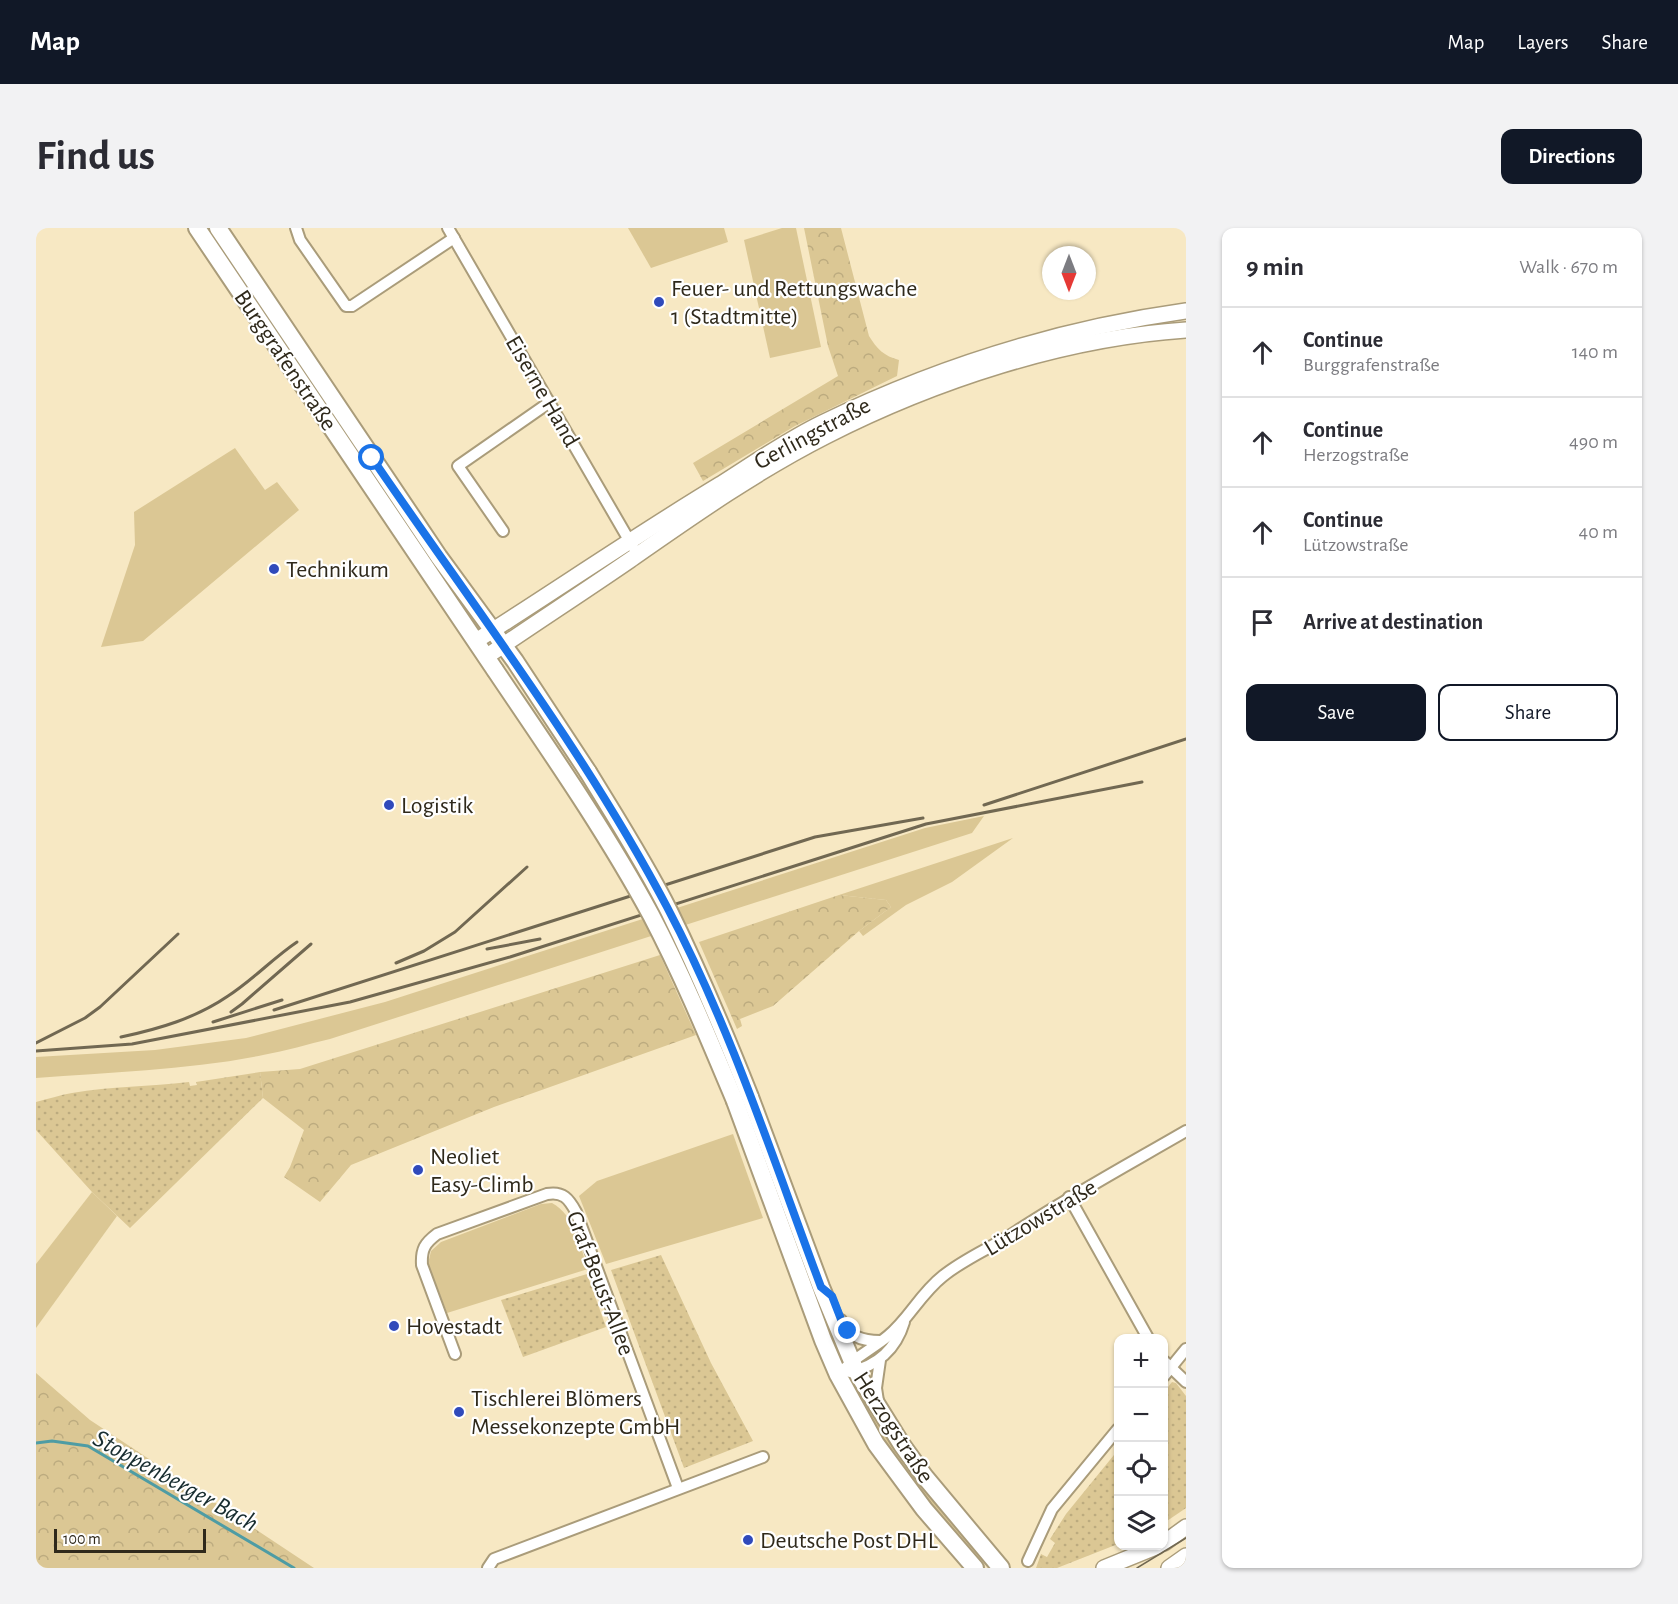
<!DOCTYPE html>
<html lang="en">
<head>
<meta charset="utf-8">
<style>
	:root { --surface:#fff; --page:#f2f2f3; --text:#2b2b33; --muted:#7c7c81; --line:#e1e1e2; --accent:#111827 }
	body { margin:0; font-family:"Alegreya Sans",sans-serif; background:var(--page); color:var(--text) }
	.controls { position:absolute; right:18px; bottom:18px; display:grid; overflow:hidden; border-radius:12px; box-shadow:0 2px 4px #0004 }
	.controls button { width:54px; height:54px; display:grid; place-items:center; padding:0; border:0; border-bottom:2px solid var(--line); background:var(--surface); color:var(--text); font:30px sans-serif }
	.compass { position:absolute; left:1006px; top:18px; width:54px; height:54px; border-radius:50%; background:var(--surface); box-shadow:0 2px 4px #0004; rotate:180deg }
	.scale { position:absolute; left:18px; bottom:15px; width:152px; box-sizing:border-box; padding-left:6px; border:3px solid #2f291b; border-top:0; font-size:16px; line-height:21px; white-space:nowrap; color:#2f291b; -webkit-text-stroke:4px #fff; paint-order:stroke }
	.stop { position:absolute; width:18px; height:18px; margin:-14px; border:4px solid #1a73e8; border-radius:50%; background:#fff }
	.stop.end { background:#1a73e8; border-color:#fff; box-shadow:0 2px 6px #0008 }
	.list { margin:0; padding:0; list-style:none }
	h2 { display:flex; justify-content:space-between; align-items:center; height:78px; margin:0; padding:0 24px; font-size:26px }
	h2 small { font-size:20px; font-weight:400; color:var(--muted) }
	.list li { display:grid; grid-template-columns:39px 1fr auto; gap:18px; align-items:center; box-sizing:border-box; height:90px; padding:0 24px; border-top:2px solid var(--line) }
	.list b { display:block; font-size:22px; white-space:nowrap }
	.list p { margin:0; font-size:20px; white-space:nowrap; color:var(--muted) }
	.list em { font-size:20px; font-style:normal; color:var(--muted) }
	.actions { display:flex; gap:12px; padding:18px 24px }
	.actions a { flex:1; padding:14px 0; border:2px solid var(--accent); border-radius:12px; text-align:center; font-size:21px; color:var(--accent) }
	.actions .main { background:var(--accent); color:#fff }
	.icon { flex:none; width:33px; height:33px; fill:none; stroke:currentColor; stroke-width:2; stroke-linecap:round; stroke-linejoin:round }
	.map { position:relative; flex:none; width:1150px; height:1340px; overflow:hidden; border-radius:12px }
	header { display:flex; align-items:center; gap:36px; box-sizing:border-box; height:84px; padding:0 30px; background:var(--accent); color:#fff }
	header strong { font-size:28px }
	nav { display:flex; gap:33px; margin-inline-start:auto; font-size:21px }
	.intro { display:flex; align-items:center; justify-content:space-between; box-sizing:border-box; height:144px; padding:0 36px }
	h1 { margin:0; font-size:42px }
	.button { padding:15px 27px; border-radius:12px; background:var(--accent); color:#fff; font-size:21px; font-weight:700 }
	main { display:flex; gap:36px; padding:0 36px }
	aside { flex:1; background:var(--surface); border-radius:12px; box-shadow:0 2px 4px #0004 }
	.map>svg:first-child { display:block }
	.grass { fill:#dbc794 }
	.forest { fill:url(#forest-crowns) }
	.park { fill:url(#park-dots) }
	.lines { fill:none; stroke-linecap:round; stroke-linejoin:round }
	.stream { stroke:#4e9ca4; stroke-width:3 }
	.minor-casing { stroke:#aa9c7a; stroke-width:14 }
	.secondary-casing { stroke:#aa9c7a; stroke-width:18 }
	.primary-casing { stroke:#aa9c7a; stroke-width:20 }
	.minor { stroke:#fff; stroke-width:10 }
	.secondary { stroke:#fff; stroke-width:15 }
	.primary { stroke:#fff; stroke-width:16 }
	.tram { stroke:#716852; stroke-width:1.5 }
	.rail { stroke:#716852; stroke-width:3 }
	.primary-bridge-casing { stroke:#aa9c7a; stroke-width:20; stroke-linecap:butt }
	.primary-bridge { stroke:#fff; stroke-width:16 }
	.route { stroke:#1a73e8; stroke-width:8 }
	.poi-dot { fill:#304abb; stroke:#fff; stroke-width:2 }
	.labels { text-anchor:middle; stroke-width:4.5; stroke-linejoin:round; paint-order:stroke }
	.poi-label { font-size:24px; fill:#2f291b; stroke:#fff; text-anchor:start }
	.street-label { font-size:24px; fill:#2f291b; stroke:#fff }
	.water-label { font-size:26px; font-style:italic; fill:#182d30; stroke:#fff }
</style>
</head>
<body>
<header>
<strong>Map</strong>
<nav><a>Map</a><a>Layers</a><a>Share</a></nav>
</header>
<div class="intro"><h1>Find us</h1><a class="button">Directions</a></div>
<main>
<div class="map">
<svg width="1150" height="1340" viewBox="0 0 1150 1340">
	<defs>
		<pattern id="forest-crowns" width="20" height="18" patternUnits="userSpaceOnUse" patternTransform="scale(1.5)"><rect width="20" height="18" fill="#dbc794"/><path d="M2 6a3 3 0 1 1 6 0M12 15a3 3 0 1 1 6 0" fill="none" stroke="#bcab7f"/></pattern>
		<pattern id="park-dots" width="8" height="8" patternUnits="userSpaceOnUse" patternTransform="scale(1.5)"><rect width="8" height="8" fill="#dbc794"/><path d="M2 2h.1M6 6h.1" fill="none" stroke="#bcab7f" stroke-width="1.8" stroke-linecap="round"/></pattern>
	</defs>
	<rect width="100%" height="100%" fill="#f7e8c3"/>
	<g class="grass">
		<polygon points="592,0 688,0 692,14 615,40"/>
		<polygon points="746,0 760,0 785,119 734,130 708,12"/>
		<polygon points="199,220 229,262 241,254 263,282 107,413 65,419 99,317 98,284"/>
		<path d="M948,588L936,605L294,811C272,816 250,823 227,827C153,842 75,844 0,850V829L119,822L210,810L349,774L889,600Z"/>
		<polygon points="977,610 916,654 870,677 827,708 823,703 855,679 850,672 803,667"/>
		<polygon points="697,906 727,990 570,1036 543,968 561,953"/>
		<polygon points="56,964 81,988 0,1100 0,1036"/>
		<path d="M516,975C539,987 544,1019 552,1041L411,1085L392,1036L395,1023L405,1014L505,976Z"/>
		<path d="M820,1154L958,1340H952C921,1304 820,1198 820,1154Z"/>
	</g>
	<g class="forest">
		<path d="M768,0H805L833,108C841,121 848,128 863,132L861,148L759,198L667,253L657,235L802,148L792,118Z"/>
		<polygon points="803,667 850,672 855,679 823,703 737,778 704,791 706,798 701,801 663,714"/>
		<polygon points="624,727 660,807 458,879 315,937 284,974 248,949 254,939 268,902 227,870 224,844 264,841"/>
		<polygon points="0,1145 54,1192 278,1340 0,1340"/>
	</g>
	<g class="park">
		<path d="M224,844L227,870L94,1000L56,964L0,902V874C12,871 24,867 36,865C75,858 114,859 153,854L154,858L161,857L160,854Z"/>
		<polygon points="625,1027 675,1135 717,1213 648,1240 575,1042"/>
		<polygon points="551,1046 570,1099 487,1129 465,1072"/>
		<polygon points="1136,1154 1140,1155 1150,1168 1150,1280 1128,1295 1128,1164"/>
		<polygon points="1082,1222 1082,1316 1021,1340 1000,1340 1005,1326 1011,1329 1019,1315 1014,1311 1030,1286"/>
	</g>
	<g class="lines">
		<polyline class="stream" points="0,1215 16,1213 52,1218 258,1340"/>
		<g class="minor-casing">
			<g id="minor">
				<polyline points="260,0 264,12 310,78 316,78 418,10"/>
				<polyline points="412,0 597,319"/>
				<polyline points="467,303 422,238 514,174"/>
				<polyline points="1033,969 1112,1110"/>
				<path d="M805,1092C812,1109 827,1113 844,1113"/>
				<path d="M419,1126L386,1037C385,1021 389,1015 401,1006L511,966C527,963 533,971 540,984L642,1260"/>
				<polyline points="1128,1133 1150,1154"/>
				<path d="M814,1144C841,1138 860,1121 868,1094"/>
				<path d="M802,1147C819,1128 834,1123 852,1108C873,1091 884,1066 907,1048C929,1030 957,1019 981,1003C1036,967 1093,936 1150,903"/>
				<polyline points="1128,1148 1150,1121"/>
				<polyline points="842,1173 840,1160 844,1132"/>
				<polyline points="992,1333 1016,1281 1082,1201"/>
				<polyline points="452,1340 458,1331 727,1229"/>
			</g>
		</g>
		<g class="secondary-casing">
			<g id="secondary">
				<path d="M440,413C522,361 602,306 685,256C718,235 751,212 786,195C903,138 1021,101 1150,83"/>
				<path d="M450,429C498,396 546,365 594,332C657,288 721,243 790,208C898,153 1028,110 1150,102"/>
				<polyline points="1128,1315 1150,1299"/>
				<polyline points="1068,1340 1122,1318"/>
				<polyline points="1133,1340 1150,1328"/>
			</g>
		</g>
		<g class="primary-casing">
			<g id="primary">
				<polyline points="161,0 459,442"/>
				<polyline points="182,0 403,329 479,433 552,544"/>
				<polyline points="714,869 785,1059 820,1143 866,1217 889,1249 965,1340"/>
				<polyline points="699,873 787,1112 802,1147 840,1216 888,1281 939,1340"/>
			</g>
		</g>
		<use href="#minor" class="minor"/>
		<use href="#secondary" class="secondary"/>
		<use href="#primary" class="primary"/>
		<polyline class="tram" points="1101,1340 1150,1310"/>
		<g class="rail">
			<polyline points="948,577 1150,511"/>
			<polyline points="451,721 504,711"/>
			<polyline points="360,735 388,723 419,704 491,639"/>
			<polyline points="238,782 779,609 887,590"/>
			<polyline points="195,784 206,776 275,716"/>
			<polyline points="177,794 246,772"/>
			<path d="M85,809C123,801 160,790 192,768C217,752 237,730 261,714"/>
			<polyline points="0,815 49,790 64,779 142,706"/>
			<polyline points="0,823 96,816 314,774 474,729 890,596 1106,554"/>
		</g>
		<g class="primary-bridge-casing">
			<g id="primary-bridge">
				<path d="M459,442C513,522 569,602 615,687C647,748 673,811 699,873"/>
				<path d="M552,544C580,590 609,635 633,683C663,744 689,806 714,869"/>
			</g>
		</g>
		<use href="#primary-bridge" class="primary-bridge"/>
	</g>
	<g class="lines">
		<path class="route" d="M336,230C437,378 547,520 631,679C695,800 737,931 785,1059L796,1068L808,1099L812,1103"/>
	</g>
	<g class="poi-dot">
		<circle cx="623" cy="74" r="6"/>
		<circle cx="238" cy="341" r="6"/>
		<circle cx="353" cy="577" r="6"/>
		<circle cx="382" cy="942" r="6"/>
		<circle cx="358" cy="1098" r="6"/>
		<circle cx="423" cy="1184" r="6"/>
		<circle cx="712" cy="1312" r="6"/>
	</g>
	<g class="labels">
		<g class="poi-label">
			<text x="635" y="68">Feuer- und Rettungswache<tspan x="635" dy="28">1 (Stadtmitte)</tspan></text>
			<text x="250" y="349">Technikum</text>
			<text x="365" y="585">Logistik</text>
			<text x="394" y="936">Neoliet<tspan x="394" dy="28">Easy-Climb</tspan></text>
			<text x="370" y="1106">Hovestadt</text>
			<text x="435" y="1178">Tischlerei Blömers<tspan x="435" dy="28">Messekonzepte GmbH</tspan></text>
			<text x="724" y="1320">Deutsche Post DHL</text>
		</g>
		<g class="street-label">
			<text transform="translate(250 132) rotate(56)" y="8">Burggrafenstraße</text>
			<text transform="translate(507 163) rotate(60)" y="8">Eiserne Hand</text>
			<text transform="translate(776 205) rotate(-28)" y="8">Gerlingstraße</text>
			<text transform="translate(1004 989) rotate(-31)" y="8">Lützowstraße</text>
			<text transform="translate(565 1055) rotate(69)" y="8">Graf-Beust-Allee</text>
			<text transform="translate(858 1199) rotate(57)" y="8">Herzogstraße</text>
		</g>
		<g class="water-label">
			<text transform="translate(140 1252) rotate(29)" y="9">Stoppenberger Bach</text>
		</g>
	</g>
</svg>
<div class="controls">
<button>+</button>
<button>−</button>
<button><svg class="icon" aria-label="locate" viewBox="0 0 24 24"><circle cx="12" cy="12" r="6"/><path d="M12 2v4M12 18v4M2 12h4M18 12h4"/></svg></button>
<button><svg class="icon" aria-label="layers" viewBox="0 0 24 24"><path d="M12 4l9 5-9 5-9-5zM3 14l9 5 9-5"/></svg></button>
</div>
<svg class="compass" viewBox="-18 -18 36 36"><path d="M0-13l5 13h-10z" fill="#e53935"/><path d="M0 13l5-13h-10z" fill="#7c7c81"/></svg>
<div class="scale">100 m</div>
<div class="stop" style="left:336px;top:230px"></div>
<div class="stop end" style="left:812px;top:1103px"></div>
</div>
<aside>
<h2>9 min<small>Walk · 670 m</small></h2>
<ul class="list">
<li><svg class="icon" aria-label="ahead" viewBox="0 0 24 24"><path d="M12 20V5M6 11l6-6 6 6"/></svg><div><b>Continue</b><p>Burggrafenstraße</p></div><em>140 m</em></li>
<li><svg class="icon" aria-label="ahead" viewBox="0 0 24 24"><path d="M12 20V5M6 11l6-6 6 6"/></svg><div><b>Continue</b><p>Herzogstraße</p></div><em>490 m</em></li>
<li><svg class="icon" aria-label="ahead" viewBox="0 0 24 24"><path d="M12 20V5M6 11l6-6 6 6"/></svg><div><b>Continue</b><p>Lützowstraße</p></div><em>40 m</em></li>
<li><svg class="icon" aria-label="arrive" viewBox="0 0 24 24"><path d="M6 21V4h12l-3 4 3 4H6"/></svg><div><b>Arrive at destination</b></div></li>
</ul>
<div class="actions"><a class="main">Save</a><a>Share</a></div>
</aside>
</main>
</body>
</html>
